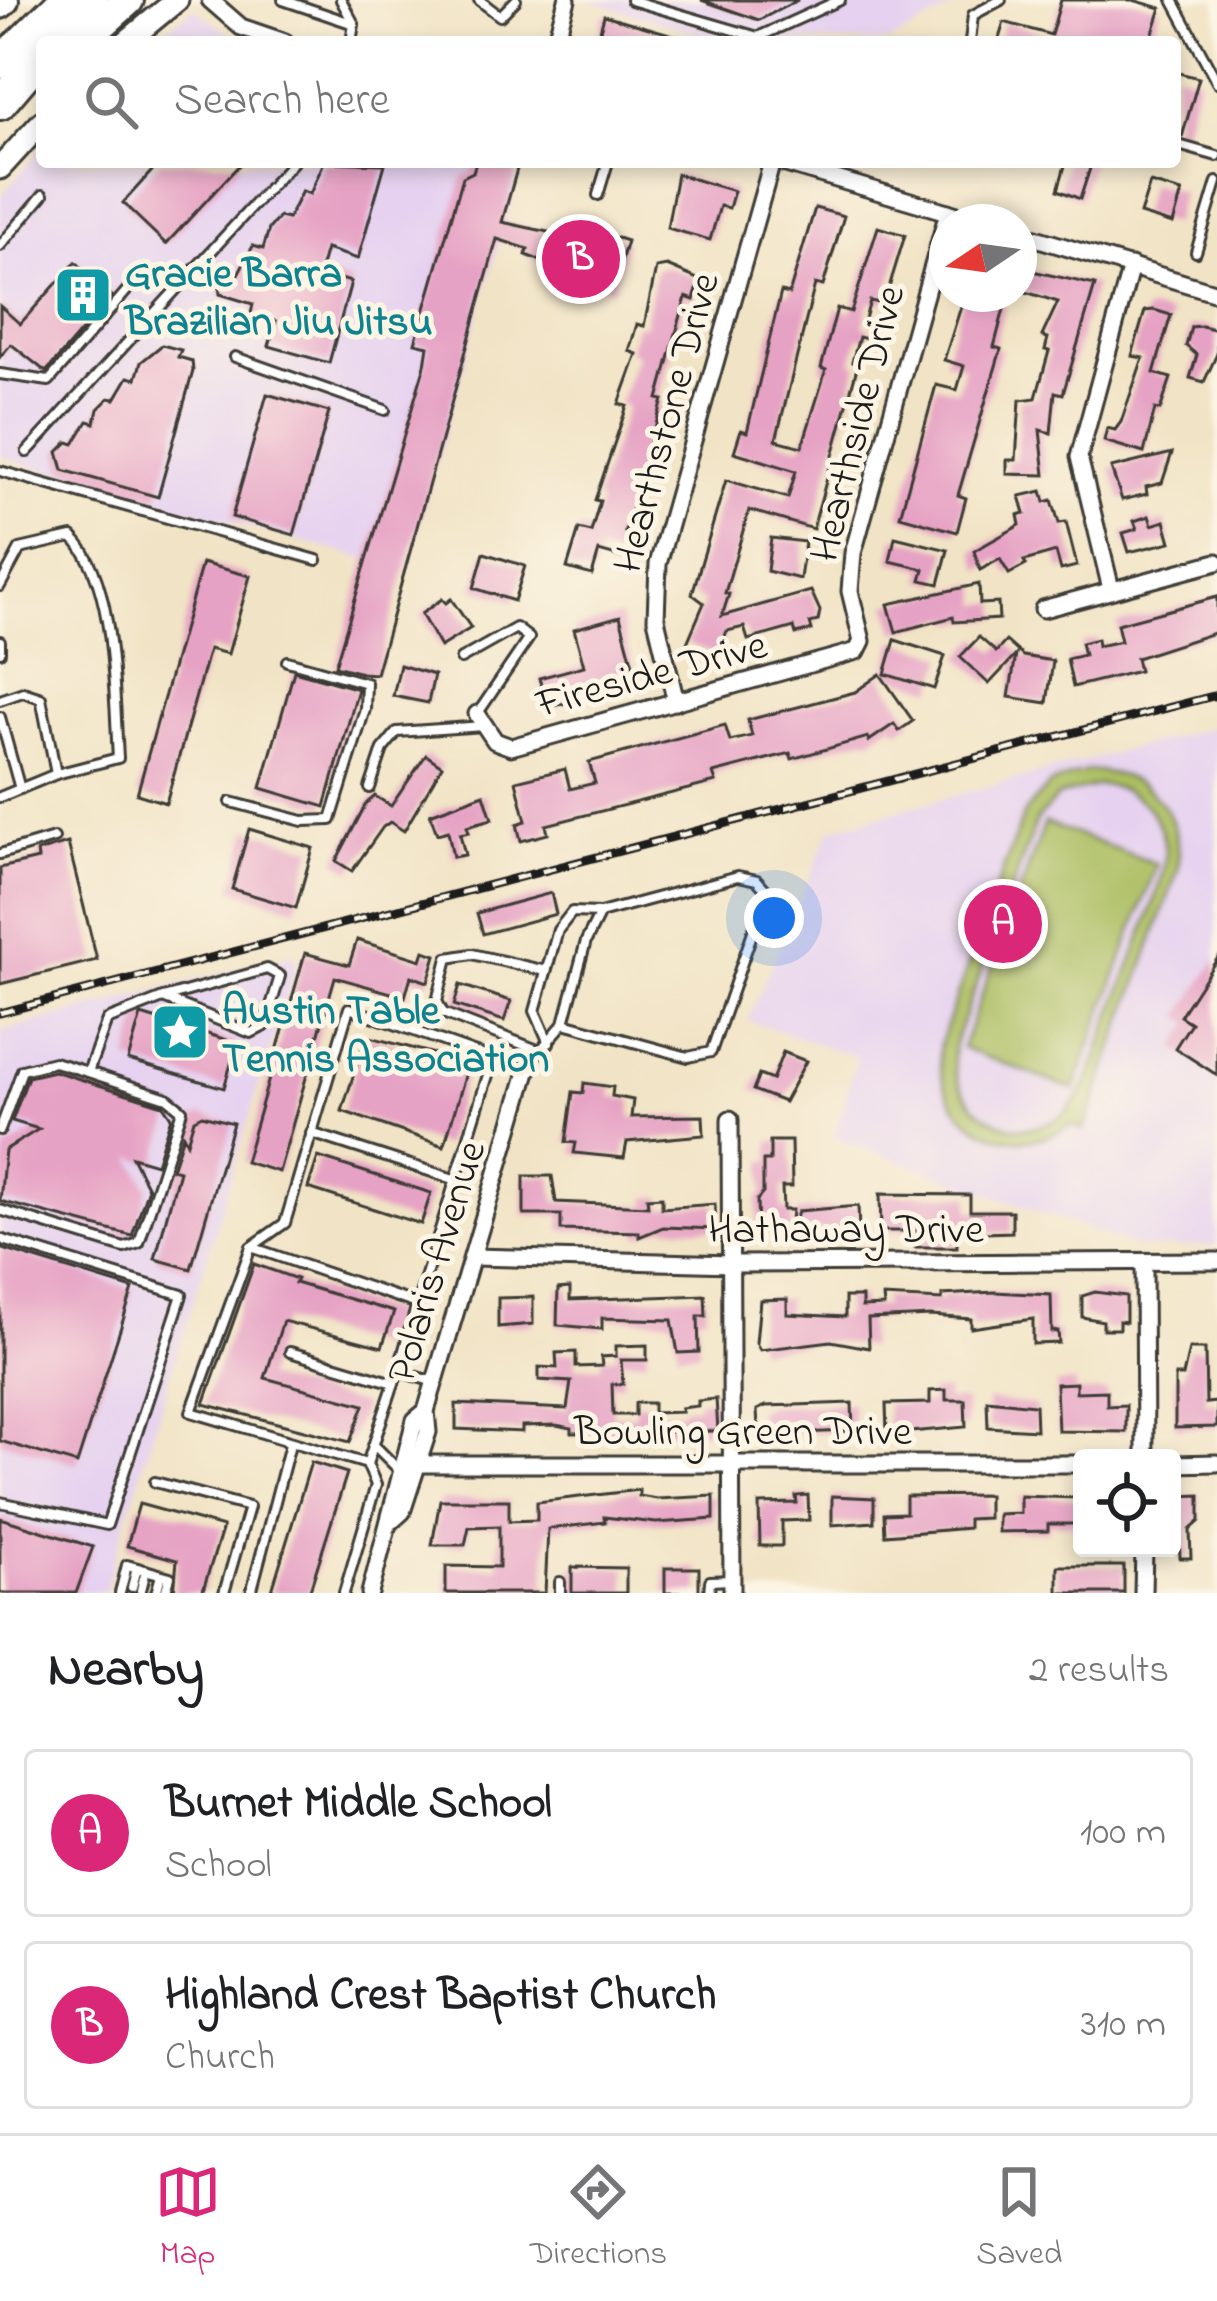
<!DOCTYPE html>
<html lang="en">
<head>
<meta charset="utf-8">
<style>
	:root { --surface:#fff; --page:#f2f2f2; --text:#202124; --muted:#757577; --line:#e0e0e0; --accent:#db2777 }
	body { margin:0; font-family:"Indie Flower",sans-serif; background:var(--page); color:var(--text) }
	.controls { position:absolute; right:36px; bottom:36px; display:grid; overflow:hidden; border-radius:12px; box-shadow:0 6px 18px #0003 }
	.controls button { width:108px; height:108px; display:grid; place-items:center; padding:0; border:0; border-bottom:3px solid var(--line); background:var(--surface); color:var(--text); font:60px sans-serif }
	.compass { position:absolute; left:929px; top:204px; width:108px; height:108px; border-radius:50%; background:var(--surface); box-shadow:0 6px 18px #0003; rotate:257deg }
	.you { position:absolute; left:774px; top:918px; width:42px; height:42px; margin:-30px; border:9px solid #fff; border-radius:50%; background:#1a73e8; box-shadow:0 0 0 18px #1a73e833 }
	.badge { display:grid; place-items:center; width:78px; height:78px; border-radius:50%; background:var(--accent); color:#fff; font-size:39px; font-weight:700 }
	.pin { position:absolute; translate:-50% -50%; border:6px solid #fff; box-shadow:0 3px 12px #0006 }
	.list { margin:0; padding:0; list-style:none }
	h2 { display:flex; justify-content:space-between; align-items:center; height:156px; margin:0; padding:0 48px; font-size:51px }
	h2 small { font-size:39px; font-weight:400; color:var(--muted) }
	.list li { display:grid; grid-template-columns:78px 1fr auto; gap:36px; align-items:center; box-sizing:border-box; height:168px; margin:0 24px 24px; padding:0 24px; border:3px solid var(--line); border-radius:12px }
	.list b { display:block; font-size:45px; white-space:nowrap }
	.list p { margin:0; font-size:39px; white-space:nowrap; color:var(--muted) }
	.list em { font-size:39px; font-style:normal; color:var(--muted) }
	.icon { flex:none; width:66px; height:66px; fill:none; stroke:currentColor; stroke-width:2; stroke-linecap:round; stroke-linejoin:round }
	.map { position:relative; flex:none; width:1217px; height:1593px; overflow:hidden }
	.search { position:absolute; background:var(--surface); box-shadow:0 6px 18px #0003; left:36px; right:36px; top:36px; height:132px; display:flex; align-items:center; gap:30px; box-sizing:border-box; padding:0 42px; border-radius:12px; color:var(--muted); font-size:45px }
	.sheet { height:540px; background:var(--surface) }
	nav { display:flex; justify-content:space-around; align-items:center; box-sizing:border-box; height:168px; border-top:3px solid var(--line); background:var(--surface); font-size:33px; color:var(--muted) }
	nav a { display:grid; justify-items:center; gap:6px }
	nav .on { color:var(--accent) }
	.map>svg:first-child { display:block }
	.built { fill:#e6d2f0 }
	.green { fill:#abbd61; stroke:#646c3e; stroke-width:3; fill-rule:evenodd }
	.building { fill:#e6a2c4 }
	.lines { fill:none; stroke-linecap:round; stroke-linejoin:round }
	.service-casing { stroke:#3c3a35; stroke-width:14 }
	.minor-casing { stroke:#3c3a35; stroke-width:21 }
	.secondary-casing { stroke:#3c3a35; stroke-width:27 }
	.motorway-casing { stroke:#3c3a35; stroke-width:36 }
	.service { stroke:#fff; stroke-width:8 }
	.minor { stroke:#fff; stroke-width:15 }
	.secondary { stroke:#fff; stroke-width:21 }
	.motorway { stroke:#fff; stroke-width:30 }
	.rail-casing { stroke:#1c1c1c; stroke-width:9 }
	.rail { stroke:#fcf5e5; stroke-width:4.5; stroke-dasharray:14; stroke-linecap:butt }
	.labels { text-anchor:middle; stroke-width:10; stroke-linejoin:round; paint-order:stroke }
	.culture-label { font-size:42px; font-weight:bold; fill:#0d838f; stroke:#fcf5e5; text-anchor:start }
	.street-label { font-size:42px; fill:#1c1c1c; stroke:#fcf5e5 }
</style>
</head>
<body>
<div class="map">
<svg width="1217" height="1593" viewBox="0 0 1217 1593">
	<rect width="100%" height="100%" fill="#fcf5e5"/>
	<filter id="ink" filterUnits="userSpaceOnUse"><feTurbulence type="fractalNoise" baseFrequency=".00833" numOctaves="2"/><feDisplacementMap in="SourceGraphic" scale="24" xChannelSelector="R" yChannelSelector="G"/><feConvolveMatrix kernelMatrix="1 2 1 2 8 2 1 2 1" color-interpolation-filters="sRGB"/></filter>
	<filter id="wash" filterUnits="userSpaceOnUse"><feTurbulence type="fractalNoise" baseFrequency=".004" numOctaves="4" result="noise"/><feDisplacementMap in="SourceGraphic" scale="48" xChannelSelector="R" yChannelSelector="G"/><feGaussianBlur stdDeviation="2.7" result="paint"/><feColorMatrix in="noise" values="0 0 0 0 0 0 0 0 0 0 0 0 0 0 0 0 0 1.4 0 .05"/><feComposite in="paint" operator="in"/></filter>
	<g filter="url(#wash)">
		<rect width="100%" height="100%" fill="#f1e3c5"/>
		<g class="built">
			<polygon points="587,0 969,0 889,42 728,42"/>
			<polygon points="194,8 240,42 148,42"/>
			<polygon points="42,147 42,162 522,162 406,570 0,457 0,197"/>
			<polygon points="1217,726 1217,1246 1139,1248 834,1137 857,1057 748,1020 831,829"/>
			<polygon points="291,955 297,961 104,1593 0,1593 0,1032"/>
		</g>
		<g class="green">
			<path d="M1087,771C1145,769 1185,812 1178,870L1084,1130L1071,1125C1007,1166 931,1118 940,1042L1024,813L1050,784ZM1100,785C1143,789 1170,824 1164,867C1150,920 1127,972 1108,1024C1099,1048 1092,1080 1076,1101C1031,1160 945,1113 954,1045L1037,820L1058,796Z"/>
			<polygon points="1045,823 1157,864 1074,1090 962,1048"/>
		</g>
		<g id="blocks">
			<g class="building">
				<polygon points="701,0 798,0 759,20"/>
				<polygon points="1061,0 1133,0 1161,8 1150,42 998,42 1004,22 1051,35"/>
				<polygon points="604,15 687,39 686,42 597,42"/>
				<polygon points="1175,72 1199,78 1182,137 1175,136"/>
				<polygon points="160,162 242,162 166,244 123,203"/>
				<polygon points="324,162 385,164 358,259 326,249 319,273 351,282 329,363 269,346 276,321 251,314 253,304 220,294 219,284 230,272 238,274 253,246 263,249 269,229 279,217 288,219 302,191 310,194"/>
				<polygon points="476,162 519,162 502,222 553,233 549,245 591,258 599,232 627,241 613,289 570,277 565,292 554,288 561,269 526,255 528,249 497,239 376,674 362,673 335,666 425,365 428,346 415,343 463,177 473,172"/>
				<polygon points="1066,162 1092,162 1080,199 1058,190"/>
				<polygon points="677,174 734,191 729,208 720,206 710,240 667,228"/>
				<polygon points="1150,183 1182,192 1173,224 1140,214"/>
				<polygon points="815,208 844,216 823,286 815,284 776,440 802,447 826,370 821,368 837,308 851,312 878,227 905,235 884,304 870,301 863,326 870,328 867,339 859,337 852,362 858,364 813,529 749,510 725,593 729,594 722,616 811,591 820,611 818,621 810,623 812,630 796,634 794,627 748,640 744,627 727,631 717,655 687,643 704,603 692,594 726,480 788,498 796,471 734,452 741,430 747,432 781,292 789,294"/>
				<polygon points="76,262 112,296 46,372 11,344 0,357 0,306 20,324"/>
				<polygon points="667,266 700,280 694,300 686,297 658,399 663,400 625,532 638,535 630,560 599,551 592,575 567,568 579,529 591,532 600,501 595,500 627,406 619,404 637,354 629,351 637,324 644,326 656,268"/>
				<polygon points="1019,268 1095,285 1063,394 1055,392 1051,433 1040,430 1045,475 1007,474 1007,460 1016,460 1020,400 1036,398 1049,351 1045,350 1048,338 1042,336 1058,302 1019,290"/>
				<polygon points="965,294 1005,305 994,347 1001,349 958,495 966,498 957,532 900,516 936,385 957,390 964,366 944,360"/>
				<polygon points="1154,310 1171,315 1154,373 1171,378 1160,410 1155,409 1144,453 1104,441 1107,428 1115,430 1121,422 1143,358 1132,356 1137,338 1145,311"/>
				<polygon points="1202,326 1217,330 1217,354 1204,382 1190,378 1197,355 1186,346 1191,327"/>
				<polygon points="162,345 181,350 178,357 192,361 193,371 158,497 63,470 58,452 68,442 74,444 88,421 95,423 98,409 109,398 115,399 128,377 136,379 141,362"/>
				<polygon points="267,394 329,412 294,535 232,517"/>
				<polygon points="1172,453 1162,483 1146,487 1147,494 1122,500 1111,468"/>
				<polygon points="1042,491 1045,502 1052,500 1059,523 1066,522 1077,566 1061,570 1056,552 1024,561 1026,565 1009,574 1000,559 980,570 974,551 1020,525 1018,515 1025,513 1020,496"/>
				<polygon points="1149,516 1152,525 1165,521 1171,542 1129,552 1123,533 1137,529 1134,521"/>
				<polygon points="895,537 948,550 939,584 921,580 924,569 890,561"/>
				<polygon points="771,538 805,542 800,579 767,571"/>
				<polygon points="484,553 525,566 514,601 474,588"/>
				<polygon points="202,563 250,576 228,654 209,649 166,803 137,794"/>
				<polygon points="979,584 980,604 998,603 999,619 954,622 953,617 896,632 888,604"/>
				<polygon points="1217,597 1217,632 1136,658 1139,671 1073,687 1067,659 1084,655 1081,643 1097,639 1098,646 1121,641 1117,624"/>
				<polygon points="442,599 446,603 451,599 471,628 440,647 421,614"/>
				<polygon points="620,616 635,673 576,688 579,700 548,707 539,678 584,666 574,629"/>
				<polygon points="979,637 996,652 1006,641 1023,656 1053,661 1047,703 1009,697 1016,655 989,684 960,657"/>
				<polygon points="895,640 945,656 934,689 885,674"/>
				<polygon points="400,665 434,675 428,703 393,696"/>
				<polygon points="294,671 358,689 325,807 261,788"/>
				<polygon points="880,674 913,721 899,731 894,724 869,741 868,737 792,759 790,753 713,773 716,782 546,825 548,834 521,841 517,824 526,821 516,781 565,769 570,789 595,783 589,762 725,725 730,741 752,736 748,720 855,692"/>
				<polygon points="426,755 442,766 404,831 390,822 383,827 352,871 336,861 366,804 375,796 391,806"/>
				<polygon points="484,794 492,819 467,826 469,832 460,834 465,855 453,857 448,831 437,834 430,814"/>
				<polygon points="249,829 313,848 296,908 232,889"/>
				<polygon points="68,843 97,960 0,984 0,868 38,859 37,852"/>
				<polygon points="551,893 556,914 483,934 477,913"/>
				<polygon points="357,940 421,960 424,951 436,955 428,982 411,976 405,997 335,977 279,1172 245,1162 305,953 349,965"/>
				<polygon points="1217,959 1217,1075 1175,1048 1191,1023 1180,1016"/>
				<polygon points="460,985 511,1001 504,1021 454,1005"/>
				<polygon points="141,1015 174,1025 176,1018 190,1022 188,1028 237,1043 224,1088 128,1060"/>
				<polygon points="366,1036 469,1063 444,1146 342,1111"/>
				<polygon points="783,1052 806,1061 784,1102 753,1090 759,1075 772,1080"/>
				<polygon points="54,1071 163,1105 171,1117 156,1164 132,1157 148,1188 132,1236 0,1201 5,1150 39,1129 12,1121 28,1077"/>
				<polygon points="584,1083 613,1087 612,1096 633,1100 631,1117 703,1116 704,1135 627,1142 624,1158 574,1153 576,1143 566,1142 573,1092 583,1093"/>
				<polygon points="202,1115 233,1123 191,1269 155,1259 179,1171 172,1169 183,1135 187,1143 194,1119"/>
				<polygon points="770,1141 791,1141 792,1187 782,1187 783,1210 792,1210 790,1233 758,1233 757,1200 763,1193 763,1161 770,1161"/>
				<polygon points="318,1157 431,1193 421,1224 308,1188"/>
				<polygon points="524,1176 552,1176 556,1202 648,1206 647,1198 662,1197 662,1208 715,1204 716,1229 663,1227 639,1237 639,1232 561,1230 561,1215 524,1215"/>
				<polygon points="880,1194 970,1195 970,1211 1012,1211 1012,1232 957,1234 957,1247 915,1247 915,1231 881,1231"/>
				<polygon points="858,1206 859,1231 793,1230 798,1211"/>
				<polygon points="0,1248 133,1289 77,1464 0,1441"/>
				<polygon points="254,1264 297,1279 295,1283 394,1312 382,1347 283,1321 265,1378 364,1405 350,1442 204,1404"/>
				<polygon points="570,1288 570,1300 705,1295 706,1316 698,1316 699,1352 678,1353 672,1320 602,1318 602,1329 557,1325 558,1289"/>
				<polygon points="995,1292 1051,1295 1052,1332 1058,1331 1059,1343 1033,1344 1033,1319 971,1328 971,1319 931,1316 868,1319 869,1348 831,1341 760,1350 756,1343 760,1300 787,1299 787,1314 845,1317 845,1297 862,1297 862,1307 884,1306 883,1297 942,1300 942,1295"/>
				<polygon points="1095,1292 1126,1296 1126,1322 1119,1321 1119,1329 1103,1329 1103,1321 1082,1317 1082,1296"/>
				<polygon points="533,1297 533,1324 498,1327 498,1298"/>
				<polygon points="647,1345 647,1360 621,1360 623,1384 612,1384 613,1415 635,1415 635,1403 653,1403 653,1413 682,1412 681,1408 698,1406 698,1401 716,1399 718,1431 572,1433 572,1428 556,1425 522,1426 522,1432 456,1429 456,1404 567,1409 571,1382 539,1380 539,1367 557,1368 556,1353 576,1352 576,1367 602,1366 601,1357 616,1356 616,1346"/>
				<polygon points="1189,1349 1205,1349 1206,1403 1217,1402 1217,1427 1175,1428 1175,1376 1183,1376"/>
				<polygon points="1076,1383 1076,1392 1107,1391 1107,1406 1126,1405 1126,1432 1058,1431 1056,1384"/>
				<polygon points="946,1390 946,1400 965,1400 966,1427 887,1434 886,1404 930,1403 930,1391"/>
				<polygon points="987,1400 1035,1405 1036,1430 988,1427"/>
				<polygon points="852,1403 853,1431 765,1434 765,1428 758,1428 757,1410 766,1406"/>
				<polygon points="311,1462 347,1473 309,1593 271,1593"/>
				<polygon points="639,1490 639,1496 657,1499 714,1496 714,1519 656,1523 604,1517 605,1522 548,1529 545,1593 446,1593 446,1566 499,1567 499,1526 469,1527 465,1545 432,1545 440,1500 509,1500 509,1521 537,1520 537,1502"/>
				<polygon points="808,1495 809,1520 782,1521 782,1546 760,1546 759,1504 797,1503 796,1496"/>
				<polygon points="988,1495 988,1518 968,1519 968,1528 885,1535 884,1514 906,1513 906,1496"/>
				<polygon points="1200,1495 1200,1521 1190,1530 1191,1558 1180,1558 1178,1496"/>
				<polygon points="832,1496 874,1498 874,1522 832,1525"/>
				<polygon points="1020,1496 1077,1498 1078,1524 1048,1524 1048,1531 998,1532 998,1514 1020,1513"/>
				<polygon points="139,1504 223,1527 202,1593 174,1593 177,1560 127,1546"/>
				<polygon points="0,1518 93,1547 76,1593 0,1593"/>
				<rect x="1058" y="1566" width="66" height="27"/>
				<polygon points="572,1567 626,1568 626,1593 572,1593"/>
				<rect x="665" y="1568" width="34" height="25"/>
			</g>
		</g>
	</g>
	<g filter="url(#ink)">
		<use href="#blocks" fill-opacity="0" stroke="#3c3a35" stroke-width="3"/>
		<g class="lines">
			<g class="service-casing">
				<g id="service">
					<polyline points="283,0 354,24"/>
					<polyline points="341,0 354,24 351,42"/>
					<polyline points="479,0 500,16 516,0"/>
					<polyline points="631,0 758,37 840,0"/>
					<polyline points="1173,0 1217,82"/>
					<polyline points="970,42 973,15 1001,0"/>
					<polyline points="1175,144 1217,156"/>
					<polyline points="598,195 608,162"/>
					<polyline points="0,246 43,195"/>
					<polyline points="1196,252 1217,182"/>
					<polyline points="235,357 385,410"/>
					<polyline points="0,374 49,381 136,280"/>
					<polyline points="27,452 293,162"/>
					<polyline points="0,471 317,560"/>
					<path d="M0,586L20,549L72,537C116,579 114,699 118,758L56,774"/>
					<polyline points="0,641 0,652"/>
					<polyline points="461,659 516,628 529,638 478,713"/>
					<polyline points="0,700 23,692 41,698 56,774 0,797"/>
					<polyline points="0,717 20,789"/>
					<polyline points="370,788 383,749 397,732 484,726"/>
					<polyline points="231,802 303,821 331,820 365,709 366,683 287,661"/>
					<polyline points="0,854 54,838"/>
					<polyline points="549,1043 535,1011 558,930 572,912 600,913"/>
					<polyline points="540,1051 443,1013 437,1001 448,958 472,954 546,971"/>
					<polyline points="493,1059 526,1068"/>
					<polyline points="531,1061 564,1023 688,1057 711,1052 767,891 757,880 738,876 600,913 586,941 564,1023"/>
					<polyline points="0,1130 22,1070 54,1062 88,1072"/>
					<polyline points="311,1133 454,1179"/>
					<polyline points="0,1210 124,1248 139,1243 182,1110 167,1098 88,1072 107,1020 163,998 267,969 280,976 265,1026 251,1033 163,998"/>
					<polyline points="0,1239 182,1295 107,1525 0,1502"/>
					<polyline points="251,1247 285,1223 349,1008 493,1059 417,1304"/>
					<polyline points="290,1352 394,1383"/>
					<polyline points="398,1371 417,1304 251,1247 191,1412 367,1464 398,1371 434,1382"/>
					<polyline points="374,1445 400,1471"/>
					<polyline points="155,1482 249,1507 224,1593"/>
					<polyline points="132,1587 137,1568"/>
					<polyline points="141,1590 146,1570"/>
					<polyline points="120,1593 127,1565 170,1577 165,1593"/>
					<polyline points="156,1593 161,1575"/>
					<polyline points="251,1593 290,1444"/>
					<polyline points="344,1593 376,1485 367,1464"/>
					<polyline points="560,1593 560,1582"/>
					<polyline points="709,1593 710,1581 731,1580"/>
				</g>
			</g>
			<g class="minor-casing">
				<g id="minor">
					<polyline points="210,0 241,27 285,42"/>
					<polyline points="555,42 567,0"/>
					<polyline points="779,162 981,222"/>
					<polyline points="1019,233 1217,293"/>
					<polyline points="1111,589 1079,457 1131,266"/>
					<polyline points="1043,609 1217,562"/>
					<polyline points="676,702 656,619 658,564 772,162"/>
					<polyline points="477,714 495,741 511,747 857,651 862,641 850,591 853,553 948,212"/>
					<polyline points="730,1119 732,1593"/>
					<polyline points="474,1257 733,1264 1217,1261"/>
					<polyline points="1144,1263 1145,1458"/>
					<polyline points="404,1464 1082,1464"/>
					<polyline points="1172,1464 1217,1463"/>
					<polyline points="392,1521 402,1512 428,1432 426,1411 530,1062"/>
					<polyline points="370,1593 415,1420 426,1411"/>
					<polyline points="1143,1593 1144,1548"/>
				</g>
			</g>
			<g class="secondary-casing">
				<g id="secondary">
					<polyline points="126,42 177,0"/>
					<polyline points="0,168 42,122"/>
				</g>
			</g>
			<g class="motorway-casing">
				<g id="motorway">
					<polyline points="0,3 3,0"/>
					<polyline points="54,42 93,0"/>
					<polyline points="81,42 128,0"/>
					<polyline points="0,63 64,0"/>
					<polyline points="0,104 42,55"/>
				</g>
			</g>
			<use href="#service" class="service"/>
			<use href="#minor" class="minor"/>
			<use href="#secondary" class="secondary"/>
			<use href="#motorway" class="motorway"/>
			<g class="rail-casing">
				<polyline id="rail" points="0,1013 1217,695"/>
			</g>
			<use href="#rail" class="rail"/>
		</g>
	</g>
	<defs>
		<g id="building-square" transform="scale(3)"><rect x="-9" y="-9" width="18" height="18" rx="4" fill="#0f9aa8" stroke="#fcf5e5"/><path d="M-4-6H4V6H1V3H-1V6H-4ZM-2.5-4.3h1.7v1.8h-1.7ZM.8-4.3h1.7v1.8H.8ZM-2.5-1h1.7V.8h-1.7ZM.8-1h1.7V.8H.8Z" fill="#fff"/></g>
		<g id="sight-square" transform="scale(3)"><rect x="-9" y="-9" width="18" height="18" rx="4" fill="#0f9aa8" stroke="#fcf5e5"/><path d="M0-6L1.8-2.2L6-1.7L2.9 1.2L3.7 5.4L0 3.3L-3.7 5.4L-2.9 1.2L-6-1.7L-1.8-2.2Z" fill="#fff"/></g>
	</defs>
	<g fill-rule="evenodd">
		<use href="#building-square" x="83" y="295"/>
		<use href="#sight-square" x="180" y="1032"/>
	</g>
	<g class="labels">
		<g class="culture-label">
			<text x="125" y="286">Gracie Barra<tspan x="125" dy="48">Brazilian Jiu Jitsu</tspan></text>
			<text x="222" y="1023">Austin Table<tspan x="222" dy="48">Tennis Association</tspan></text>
		</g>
		<g class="street-label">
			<text transform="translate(664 422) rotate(-75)" y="15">Hearthstone Drive</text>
			<text transform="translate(855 423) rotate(-76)" y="15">Hearthside Drive</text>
			<text transform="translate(651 672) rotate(-15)" y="15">Fireside Drive</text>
			<text x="846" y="1242">Hathaway Drive</text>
			<text transform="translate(434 1261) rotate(-73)" y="15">Polaris Avenue</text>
			<text x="743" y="1444">Bowling Green Drive</text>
		</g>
	</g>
</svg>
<div class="controls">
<button><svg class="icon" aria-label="locate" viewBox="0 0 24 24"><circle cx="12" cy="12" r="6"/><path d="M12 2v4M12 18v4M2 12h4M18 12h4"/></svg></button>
</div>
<svg class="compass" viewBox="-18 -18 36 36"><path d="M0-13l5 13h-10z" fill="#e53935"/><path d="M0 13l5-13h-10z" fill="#757577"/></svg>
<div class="you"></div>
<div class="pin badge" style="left:1003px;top:924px">A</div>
<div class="pin badge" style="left:581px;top:259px">B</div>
<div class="search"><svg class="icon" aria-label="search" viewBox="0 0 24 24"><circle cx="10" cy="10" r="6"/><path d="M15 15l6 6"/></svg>Search here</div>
</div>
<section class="sheet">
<h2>Nearby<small>2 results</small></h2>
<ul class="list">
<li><span class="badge">A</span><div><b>Burnet Middle School</b><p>School</p></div><em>100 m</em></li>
<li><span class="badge">B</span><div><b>Highland Crest Baptist Church</b><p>Church</p></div><em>310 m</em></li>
</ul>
</section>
<nav>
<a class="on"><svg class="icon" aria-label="map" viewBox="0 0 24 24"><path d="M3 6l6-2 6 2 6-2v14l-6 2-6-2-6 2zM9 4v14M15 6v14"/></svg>Map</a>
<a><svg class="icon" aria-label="directions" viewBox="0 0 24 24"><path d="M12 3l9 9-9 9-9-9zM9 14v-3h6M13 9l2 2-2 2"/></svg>Directions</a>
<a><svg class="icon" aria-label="saved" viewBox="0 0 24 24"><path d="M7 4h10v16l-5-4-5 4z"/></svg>Saved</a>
</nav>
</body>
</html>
